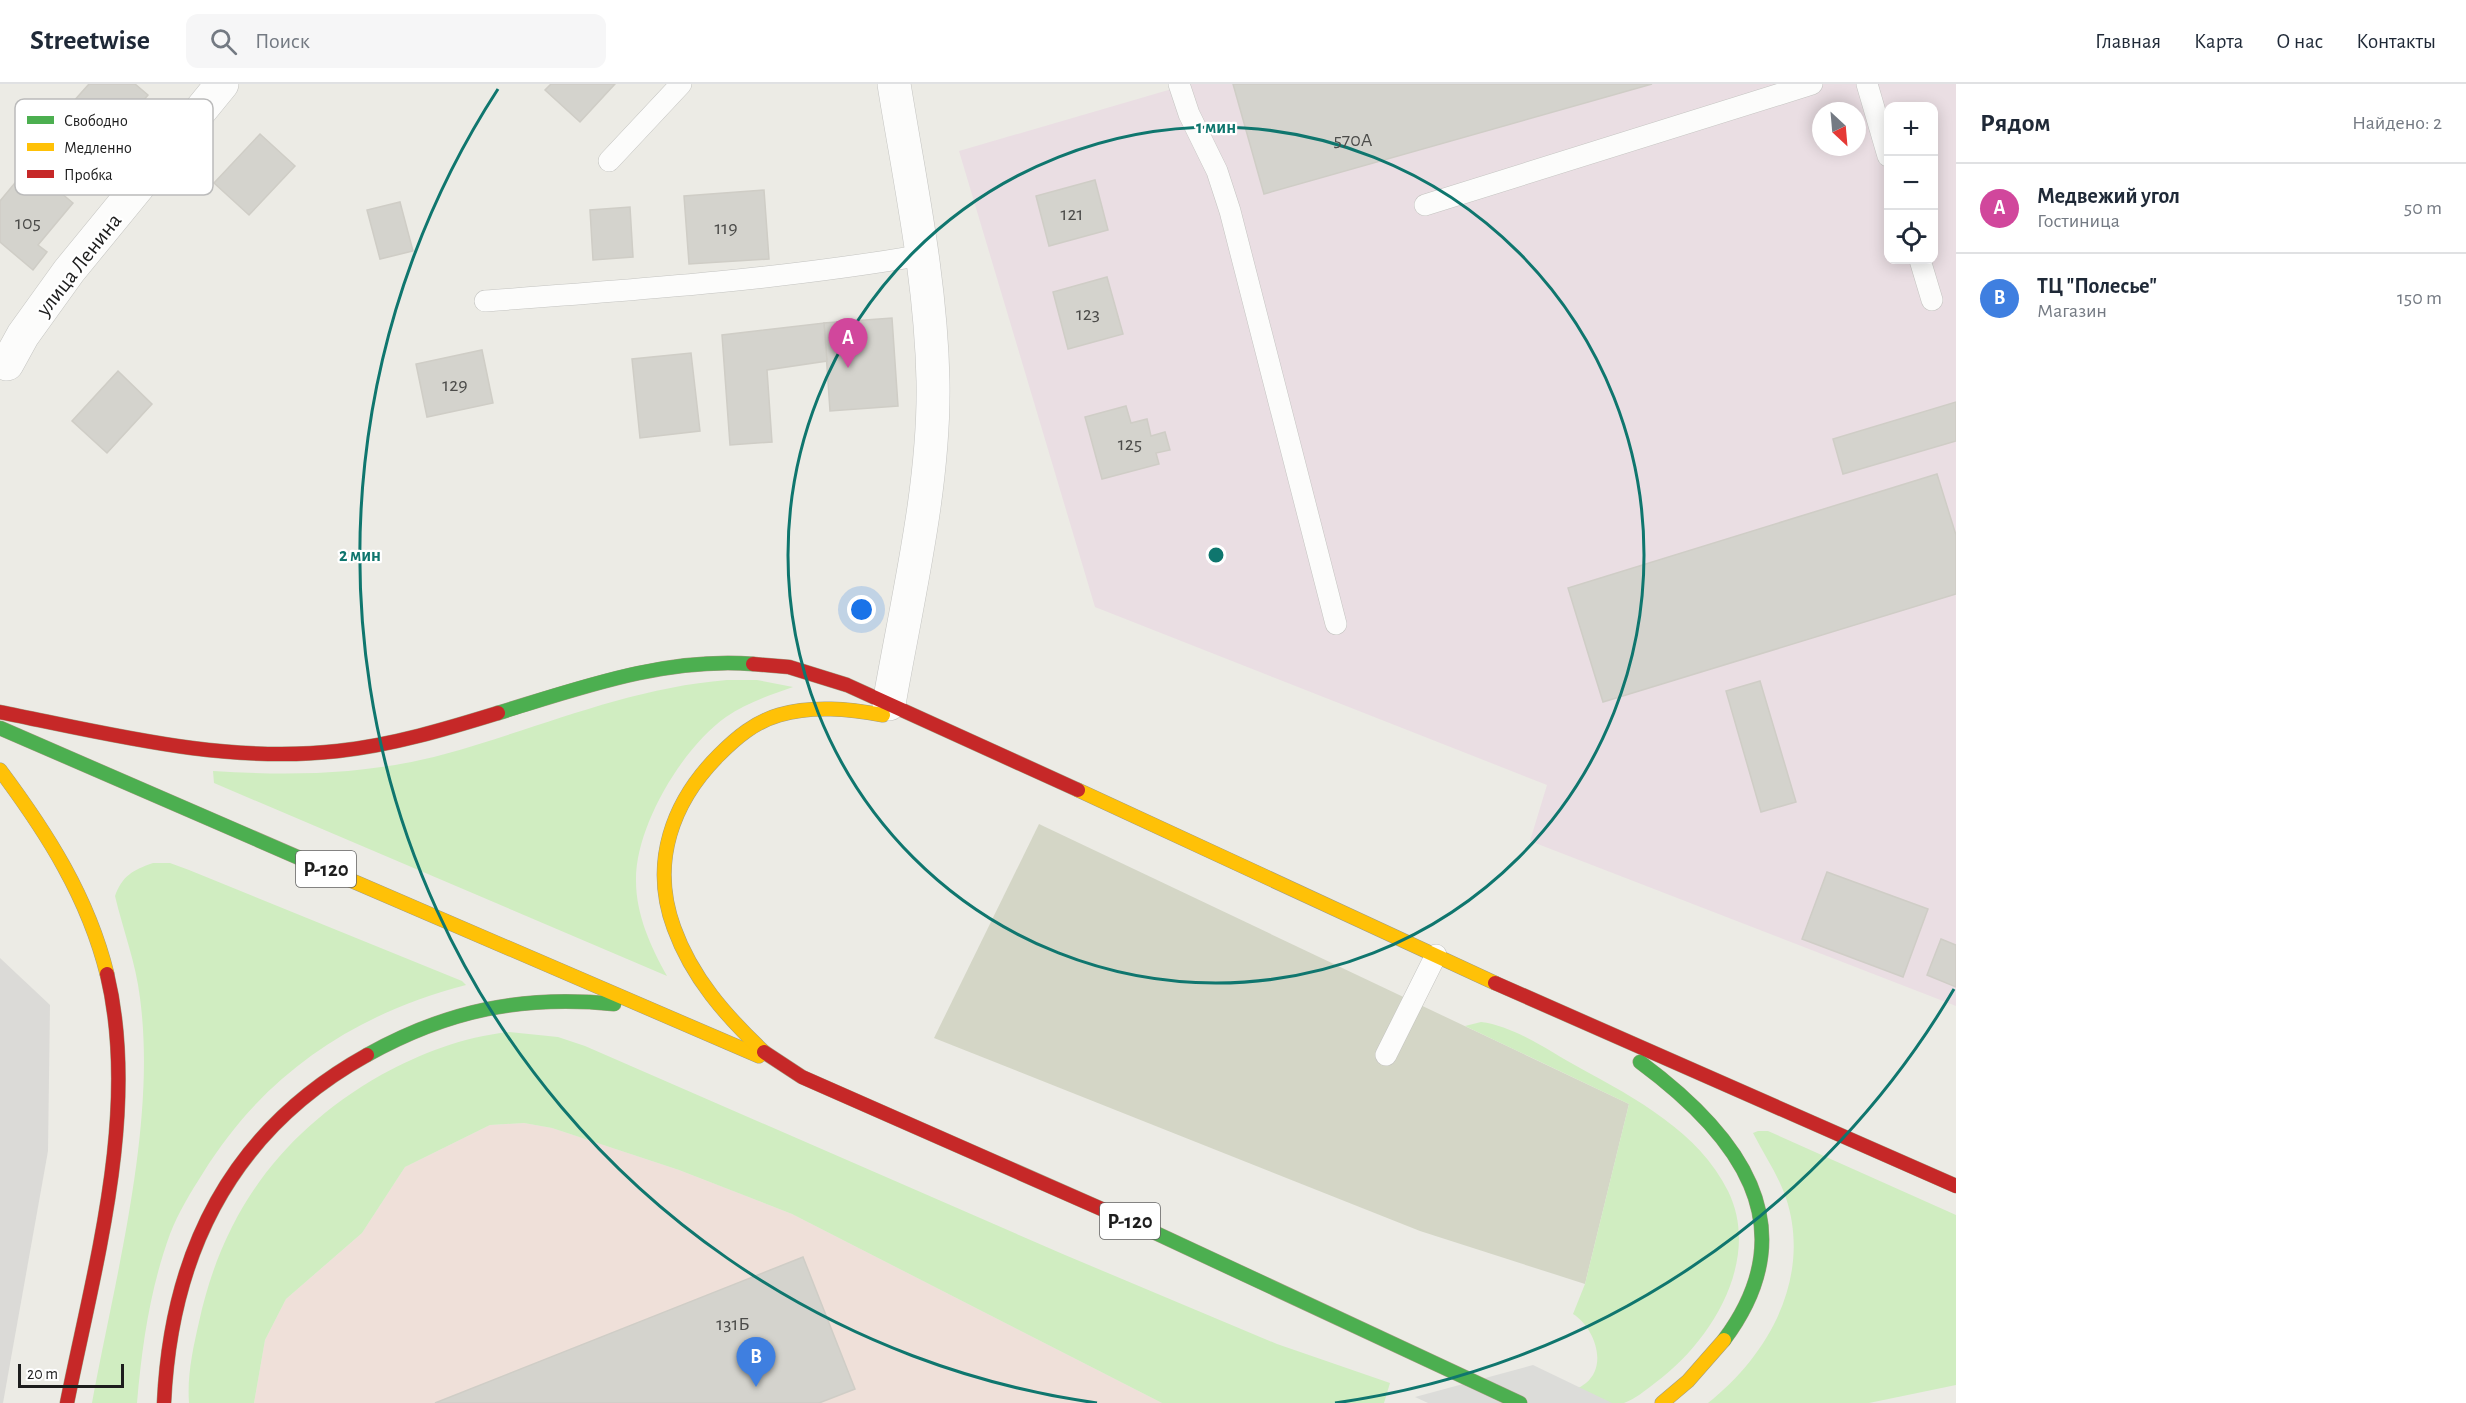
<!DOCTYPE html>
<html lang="ru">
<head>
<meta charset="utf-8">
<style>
	:root { --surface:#fff; --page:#f6f6f7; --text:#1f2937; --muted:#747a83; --line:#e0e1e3; --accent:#0b8043 }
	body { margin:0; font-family:"Alegreya Sans",sans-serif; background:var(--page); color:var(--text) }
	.controls { position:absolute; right:18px; top:18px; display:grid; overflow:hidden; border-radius:12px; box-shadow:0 3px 15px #0003 }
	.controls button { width:54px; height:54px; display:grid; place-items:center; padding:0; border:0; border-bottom:2px solid var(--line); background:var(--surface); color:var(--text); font:30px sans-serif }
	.compass { position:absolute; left:1812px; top:18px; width:54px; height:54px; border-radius:50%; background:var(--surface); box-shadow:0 3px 15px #0003; rotate:154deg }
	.scale { position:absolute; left:18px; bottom:15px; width:106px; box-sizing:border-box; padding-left:6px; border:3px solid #1d1d1d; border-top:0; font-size:16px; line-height:21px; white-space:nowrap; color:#1d1d1d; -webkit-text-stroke:4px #fff; paint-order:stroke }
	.you { position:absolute; left:862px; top:526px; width:21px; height:21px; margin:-15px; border:4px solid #fff; border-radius:50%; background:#1a73e8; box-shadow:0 0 0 9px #1a73e833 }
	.badge { display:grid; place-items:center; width:39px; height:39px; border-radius:50%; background:var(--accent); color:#fff; font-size:20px; font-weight:700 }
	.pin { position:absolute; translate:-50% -50px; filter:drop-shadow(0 2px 3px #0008) }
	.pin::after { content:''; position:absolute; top:32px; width:21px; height:18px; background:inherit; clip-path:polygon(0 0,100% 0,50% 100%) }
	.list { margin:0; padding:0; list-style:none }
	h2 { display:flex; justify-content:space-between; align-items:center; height:78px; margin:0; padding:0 24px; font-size:26px }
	h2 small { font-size:20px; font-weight:400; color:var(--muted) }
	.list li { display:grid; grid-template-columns:39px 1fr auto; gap:18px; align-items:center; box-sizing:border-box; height:90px; padding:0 24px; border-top:2px solid var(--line) }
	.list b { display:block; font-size:22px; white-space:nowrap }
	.list p { margin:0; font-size:20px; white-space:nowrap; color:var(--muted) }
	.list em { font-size:20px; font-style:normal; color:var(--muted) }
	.icon { flex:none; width:33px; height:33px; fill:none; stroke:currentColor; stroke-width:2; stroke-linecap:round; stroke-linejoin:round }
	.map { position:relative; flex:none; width:1956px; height:1319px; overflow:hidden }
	header { display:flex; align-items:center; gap:36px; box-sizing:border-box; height:84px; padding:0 30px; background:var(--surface); border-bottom:2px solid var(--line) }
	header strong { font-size:28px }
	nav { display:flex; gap:33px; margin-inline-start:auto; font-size:21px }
	.search { width:420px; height:54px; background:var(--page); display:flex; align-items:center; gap:15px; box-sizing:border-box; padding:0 21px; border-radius:12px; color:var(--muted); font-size:22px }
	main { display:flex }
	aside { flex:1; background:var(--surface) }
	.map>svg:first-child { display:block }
	.residential { fill:#dbdad7 }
	.commercial { fill:#efe0d9 }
	.industrial { fill:#eadee3; fill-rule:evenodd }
	.construction { fill:#d4d6c6 }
	.grass { fill:#d0edc1 }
	.pier { fill:#dcdcd9 }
	.building { fill:#d4d3cd; stroke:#cfcdc6; stroke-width:1.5 }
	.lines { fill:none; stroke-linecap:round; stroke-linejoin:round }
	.lane-casing { stroke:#c4c4c1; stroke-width:22 }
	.street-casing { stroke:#c4c4c1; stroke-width:34 }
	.fast-casing { stroke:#a29d82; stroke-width:15 }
	.slow-casing { stroke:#a29d82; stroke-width:15 }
	.jam-casing { stroke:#a29d82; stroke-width:15 }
	.lane { stroke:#fcfcfb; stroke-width:21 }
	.street { stroke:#fcfcfb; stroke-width:33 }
	.fast { stroke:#4caf50; stroke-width:14 }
	.slow { stroke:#ffc107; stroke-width:14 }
	.jam { stroke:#c62828; stroke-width:14 }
	.ring { fill:none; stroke:#0f766e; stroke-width:3 }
	.labels { text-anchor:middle; stroke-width:4.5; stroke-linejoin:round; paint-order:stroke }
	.number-label { font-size:20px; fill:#4c4c4a }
	.shield { fill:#fff; stroke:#616161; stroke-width:1.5 }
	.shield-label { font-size:21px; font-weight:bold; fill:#1d1d1d }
	.street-label { font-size:22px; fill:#1d1d1d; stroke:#fff }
	.key { fill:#fff; stroke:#bbb; stroke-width:1.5 }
	.key-label { font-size:16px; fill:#1d1d1d }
	.centre { fill:#0f766e; stroke:#fff; stroke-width:3 }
	.ring-label { font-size:18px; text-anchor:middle; font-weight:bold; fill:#0f766e; stroke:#fff; stroke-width:4.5; stroke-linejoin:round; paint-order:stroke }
</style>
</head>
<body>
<header>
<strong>Streetwise</strong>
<div class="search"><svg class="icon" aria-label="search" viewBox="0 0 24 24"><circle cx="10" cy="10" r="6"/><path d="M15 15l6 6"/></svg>Поиск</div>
<nav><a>Главная</a><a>Карта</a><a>О нас</a><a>Контакты</a></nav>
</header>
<main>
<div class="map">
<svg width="1956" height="1319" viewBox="0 0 1956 1319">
	<rect width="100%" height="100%" fill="#ecebe5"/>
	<polygon class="residential" points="0,874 50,921 48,1067 3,1319 0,1319"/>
	<polygon class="commercial" points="524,1039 552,1044 679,1086 792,1130 1162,1319 254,1319 265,1256 286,1215 362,1149 405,1083 490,1041"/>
	<path class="industrial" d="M1189,0H1956V922L1530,757L1547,701L1095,523L959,67ZM1888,22H1934V176H1888ZM1821,27H1857V63H1821Z"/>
	<polygon class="construction" points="1039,740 1629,1020 1585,1200 1420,1147 934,954"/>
	<g class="grass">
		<path d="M727,596H757L793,603C770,611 746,619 726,633C682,664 635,743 636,797C636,831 651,863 667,892L214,699L213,687C293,692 367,691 445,670C539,644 628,604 727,596Z"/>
		<path d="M153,779H170L189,786L462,897L466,901C354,930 264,990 203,1089C191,1108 178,1129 170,1150C150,1205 142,1261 137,1319H92C115,1193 157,1041 140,914C136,879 123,846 115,812C122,792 133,786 153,779Z"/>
		<path d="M1481,938C1515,942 1550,968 1580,984C1635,1014 1699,1048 1728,1107C1762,1176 1711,1258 1655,1299C1646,1306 1635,1315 1624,1319C1609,1319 1557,1319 1538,1319C1552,1313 1574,1309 1586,1299C1609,1280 1593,1242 1573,1230L1585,1200L1629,1020L1465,942Z"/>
		<path d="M509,948L558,953L585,962L1065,1171L1277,1260L1390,1299L1384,1319H1162L792,1130L679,1086L552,1044L524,1039L490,1041L405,1083L362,1149L286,1215L265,1256L254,1319H189C187,1292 193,1264 199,1238C223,1127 283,1047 381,991C422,969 462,953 509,948Z"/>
		<path d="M1758,1047H1768L1956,1131V1301L1869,1319H1708C1769,1271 1812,1193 1786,1114C1778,1090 1764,1071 1753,1049Z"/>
	</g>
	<polygon class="pier" points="1533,1281 1612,1319 1428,1319 1415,1313"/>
	<g class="building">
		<polygon points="89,0 135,0 148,11 113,52 73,18"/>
		<polygon points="551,0 615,0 580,38 545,6"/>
		<polygon points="1233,0 1652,0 1264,110"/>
		<polygon points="260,50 295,82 249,131 214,99"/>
		<polygon points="29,82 73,119 38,161 47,168 33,186 0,158 0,117"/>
		<polygon points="1095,96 1108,146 1049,162 1036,112"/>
		<polygon points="764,106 769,175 689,180 684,112"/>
		<polygon points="400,118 413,167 380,175 367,126"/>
		<polygon points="630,123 633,173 593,176 590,126"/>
		<polygon points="1107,193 1123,250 1068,265 1053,208"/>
		<polygon points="892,234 898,322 830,327 824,239"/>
		<polygon points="824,239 827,277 767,286 772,358 730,361 722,251"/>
		<polygon points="482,266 493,319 427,333 416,280"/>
		<polygon points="691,269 700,347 640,354 632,275"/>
		<polygon points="118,287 152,320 107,369 72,337"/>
		<polygon points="1956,318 1956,357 1843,390 1833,355"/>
		<polygon points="1126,322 1131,339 1147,335 1151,352 1165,348 1170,366 1156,369 1159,380 1102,395 1085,333"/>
		<polygon points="1937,390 1956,451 1956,510 1603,618 1568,504"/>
		<polygon points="1760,597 1796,718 1761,728 1726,607"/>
		<polygon points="1827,788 1928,825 1903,893 1802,855"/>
		<polygon points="1941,855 1956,861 1956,903 1927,891"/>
		<polygon points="803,1173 855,1305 819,1319 435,1319"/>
	</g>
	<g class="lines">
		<g class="lane-casing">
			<g id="lane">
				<polyline points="1179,0 1189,30 1217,87 1230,127 1336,540"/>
				<polyline points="1867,0 1888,72"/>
				<polyline points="609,77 681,0"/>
				<polyline points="1425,121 1812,0"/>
				<polyline points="1920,176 1932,216"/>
				<path d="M485,217C632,206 778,196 923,171"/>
				<polyline points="1386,971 1436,871"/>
			</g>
		</g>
		<g class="street-casing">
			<g id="street">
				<polyline points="7,280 23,251 69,187 222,0"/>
				<path d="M889,620C907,516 935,402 933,297C931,196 910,99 894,0"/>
			</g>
		</g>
		<g class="fast-casing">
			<g id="fast">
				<path d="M498,629C580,604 665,573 753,580"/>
				<polyline points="0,644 327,786"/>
				<path d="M367,971C448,926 522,911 614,920"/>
				<path d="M1640,978C1736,1049 1810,1141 1724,1256"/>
				<polyline points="1147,1145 1520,1319"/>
			</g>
		</g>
		<g class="slow-casing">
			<g id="slow">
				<path d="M0,686C47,749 88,813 107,890"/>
				<polyline points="1078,706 1495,899"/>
				<polyline points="327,786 759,972"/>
				<path d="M764,968C726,932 692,894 674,844C650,779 672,718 719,671C737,653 755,638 779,631C813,621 849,625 883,631"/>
				<polyline points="1662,1319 1688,1297 1724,1256"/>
			</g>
		</g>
		<g class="jam-casing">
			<g id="jam">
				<polyline points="753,580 789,583 847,601 1078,706"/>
				<path d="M0,628C110,650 225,680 338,667C393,661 446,645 498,629"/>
				<polyline points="1495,899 1956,1102"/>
				<polyline points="764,968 802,993 1147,1145"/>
				<path d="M67,1319C94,1184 140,1027 107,890"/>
				<path d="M164,1319C171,1167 232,1046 367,971"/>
			</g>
		</g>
		<use href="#lane" class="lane"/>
		<use href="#street" class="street"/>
		<use href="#fast" class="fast"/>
		<use href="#slow" class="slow"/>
		<use href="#jam" class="jam"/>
	</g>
	<g class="ring">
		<circle cx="1216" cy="471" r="428"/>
		<path d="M1954 905A856 856 0 0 1 1335 1319M1097 1319A856 856 0 0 1 498 5"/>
	</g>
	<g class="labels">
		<g class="number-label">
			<text x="1353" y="62">570А</text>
			<text x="1072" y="136">121</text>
			<text x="28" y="145">105</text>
			<text x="726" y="150">119</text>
			<text x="1088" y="236">123</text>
			<text x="455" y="307">129</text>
			<text x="1130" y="366">125</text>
			<text x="733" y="1246">131Б</text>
		</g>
		<g class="shield">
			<rect x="296" y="767" width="60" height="36" rx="4.5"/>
			<rect x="1100" y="1119" width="60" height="36" rx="4.5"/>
		</g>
		<g class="shield-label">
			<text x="326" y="792">Р-120</text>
			<text x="1130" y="1144">Р-120</text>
		</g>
		<g class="street-label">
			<text transform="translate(78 180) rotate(-52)" y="8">улица Ленина</text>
		</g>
	</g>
	<rect x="15" y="15" width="198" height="96" rx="9" class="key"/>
	<rect x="27" y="32" width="27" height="8" fill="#4caf50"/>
	<rect x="27" y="59" width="27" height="8" fill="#ffc107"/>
	<rect x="27" y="86" width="27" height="8" fill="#c62828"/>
	<g class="key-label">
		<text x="64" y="42">Свободно</text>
		<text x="64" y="69">Медленно</text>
		<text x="64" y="96">Пробка</text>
	</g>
	<circle cx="1216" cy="471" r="9" class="centre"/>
	<g class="ring-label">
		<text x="1216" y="49">1 мин</text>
		<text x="360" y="477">2 мин</text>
	</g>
</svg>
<div class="controls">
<button>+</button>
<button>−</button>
<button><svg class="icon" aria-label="locate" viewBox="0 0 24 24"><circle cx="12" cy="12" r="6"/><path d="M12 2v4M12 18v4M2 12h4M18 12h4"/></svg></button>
</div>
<svg class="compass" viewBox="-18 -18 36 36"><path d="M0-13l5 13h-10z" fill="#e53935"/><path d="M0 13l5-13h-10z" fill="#747a83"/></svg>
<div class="scale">20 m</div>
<div class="you"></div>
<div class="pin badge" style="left:848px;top:284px;background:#d1479c">A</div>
<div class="pin badge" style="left:756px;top:1303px;background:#3f7fe0">B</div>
</div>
<aside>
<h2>Рядом<small>Найдено: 2</small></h2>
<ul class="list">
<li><span class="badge" style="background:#d1479c">A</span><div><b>Медвежий угол</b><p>Гостиница</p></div><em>50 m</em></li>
<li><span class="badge" style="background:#3f7fe0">B</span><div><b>ТЦ &quot;Полесье&quot;</b><p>Магазин</p></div><em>150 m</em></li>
</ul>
</aside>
</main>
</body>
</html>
